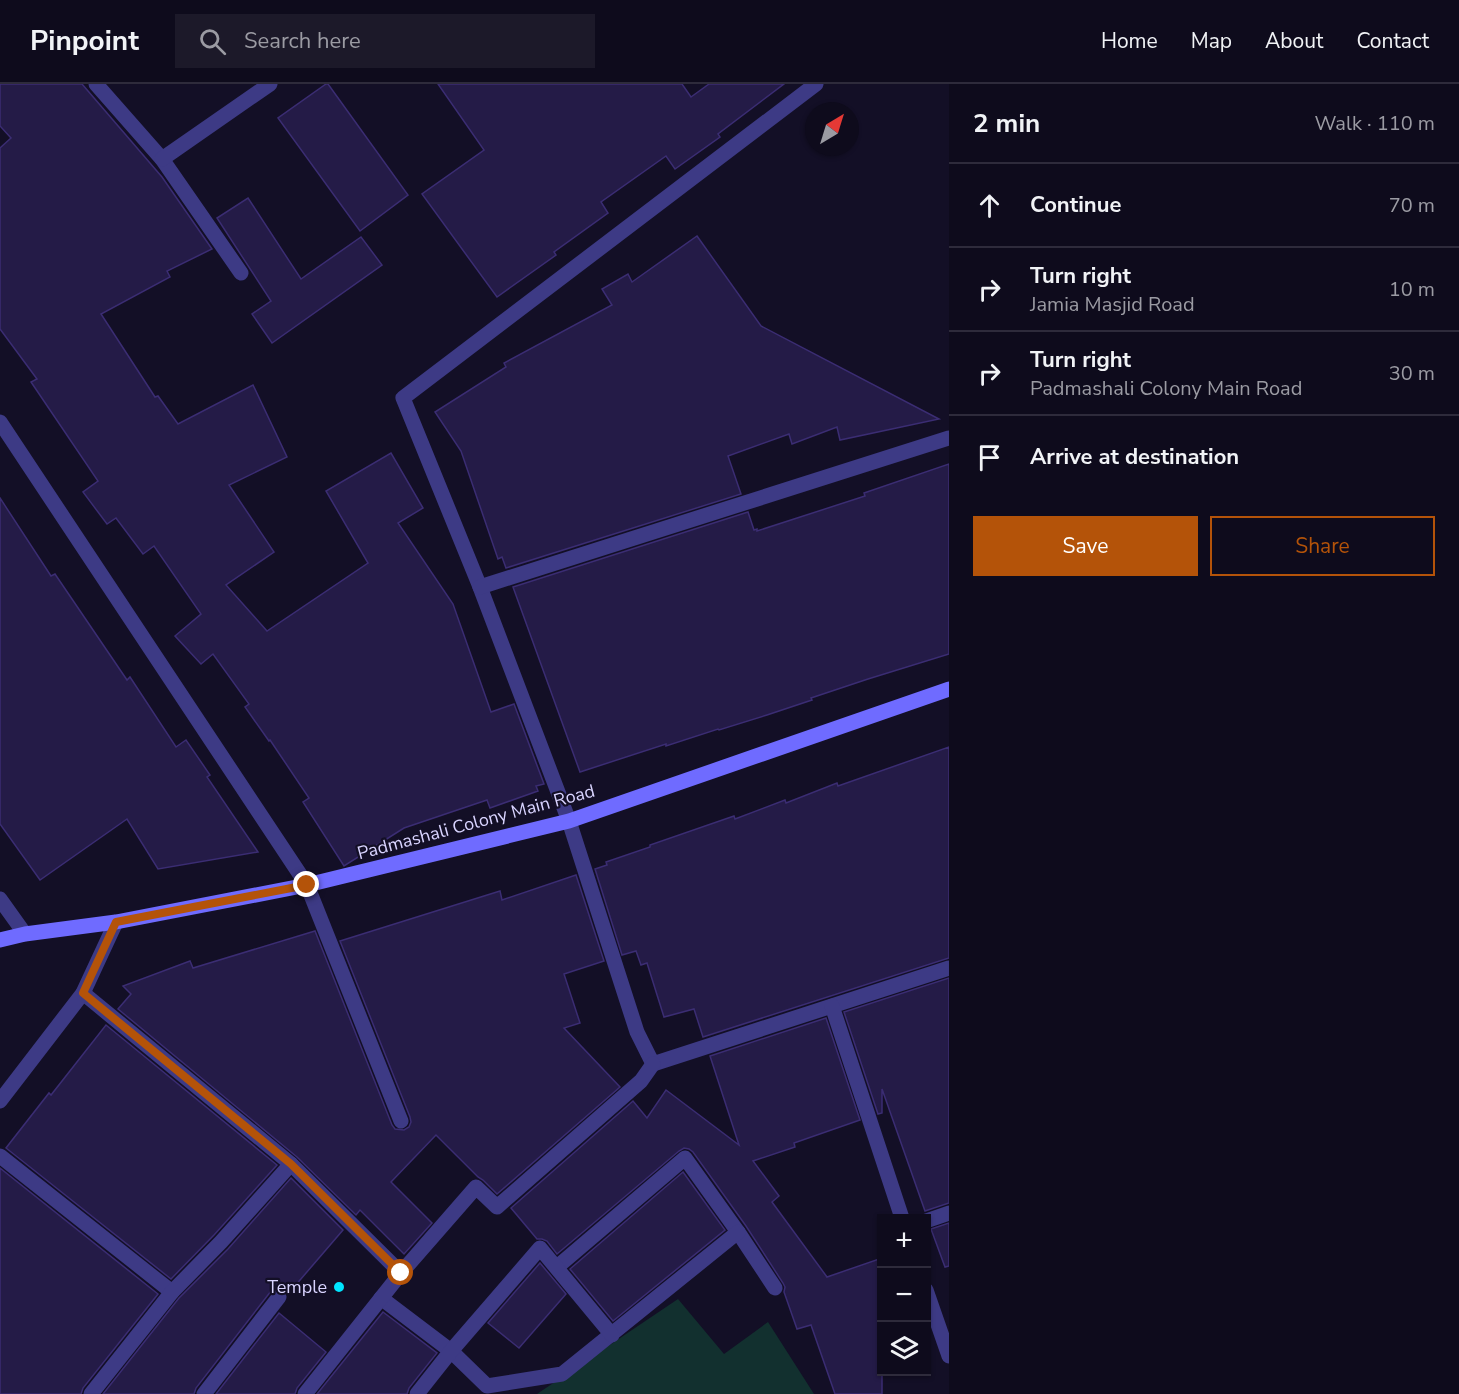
<!DOCTYPE html>
<html lang="en">
<head>
<meta charset="utf-8">
<style>
	:root { --surface:#0e0b1c; --page:#1c1929; --text:#f1f3f6; --muted:#9b9ba3; --line:#2e2b3b; --accent:#b45309 }
	body { margin:0; font-family:"Nunito Sans",sans-serif; background:var(--page); color:var(--text) }
	.controls { position:absolute; right:18px; bottom:18px; display:grid; overflow:hidden; border-radius:0px; box-shadow:0 2px 4px #0004 }
	.controls button { width:54px; height:54px; display:grid; place-items:center; padding:0; border:0; border-bottom:2px solid var(--line); background:var(--surface); color:var(--text); font:30px sans-serif }
	.compass { position:absolute; left:805px; top:18px; width:54px; height:54px; border-radius:50%; background:var(--surface); box-shadow:0 2px 4px #0004; rotate:38deg }
	.stop { position:absolute; width:18px; height:18px; margin:-14px; border:4px solid #b45309; border-radius:50%; background:#fff }
	.stop.end { background:#b45309; border-color:#fff; box-shadow:0 2px 6px #0008 }
	.list { margin:0; padding:0; list-style:none }
	h2 { display:flex; justify-content:space-between; align-items:center; height:78px; margin:0; padding:0 24px; font-size:26px }
	h2 small { font-size:20px; font-weight:400; color:var(--muted) }
	.list li { display:grid; grid-template-columns:39px 1fr auto; gap:18px; align-items:center; box-sizing:border-box; height:84px; padding:0 24px; border-top:2px solid var(--line) }
	.list b { display:block; font-size:22px; white-space:nowrap }
	.list p { margin:0; font-size:20px; white-space:nowrap; color:var(--muted) }
	.list em { font-size:20px; font-style:normal; color:var(--muted) }
	.actions { display:flex; gap:12px; padding:18px 24px }
	.actions a { flex:1; padding:14px 0; border:2px solid var(--accent); border-radius:0px; text-align:center; font-size:21px; color:var(--accent) }
	.actions .main { background:var(--accent); color:#fff }
	.icon { flex:none; width:33px; height:33px; fill:none; stroke:currentColor; stroke-width:2; stroke-linecap:round; stroke-linejoin:round }
	.map { position:relative; flex:none; width:949px; height:1310px; overflow:hidden }
	header { display:flex; align-items:center; gap:36px; box-sizing:border-box; height:84px; padding:0 30px; background:var(--surface); border-bottom:2px solid var(--line) }
	header strong { font-size:28px }
	nav { display:flex; gap:33px; margin-inline-start:auto; font-size:21px }
	.search { width:420px; height:54px; background:var(--page); display:flex; align-items:center; gap:15px; box-sizing:border-box; padding:0 21px; border-radius:0px; color:var(--muted); font-size:22px }
	main { display:flex }
	aside { flex:1; background:var(--surface) }
	.map>svg:first-child { display:block }
	.green { fill:#12302f }
	.building { fill:#241b47; stroke:#3b2d73; stroke-width:1.5 }
	.lines { fill:none; stroke-linecap:round; stroke-linejoin:round }
	.street { stroke:#3d3a85; stroke-width:15 }
	.secondary { stroke:#6f6bff; stroke-width:15 }
	.route { stroke:#b45309; stroke-width:8 }
	.poi-dot { fill:#00e5ff; stroke:#130f26; stroke-width:2 }
	.labels { text-anchor:middle; stroke-width:4.5; stroke-linejoin:round; paint-order:stroke }
	.street-label { font-size:18px; fill:#d9d4ff; stroke:#130f26 }
	.poi-label { font-size:18px; fill:#d9d4ff; stroke:#130f26; text-anchor:end }
</style>
</head>
<body>
<header>
<strong>Pinpoint</strong>
<div class="search"><svg class="icon" aria-label="search" viewBox="0 0 24 24"><circle cx="10" cy="10" r="6"/><path d="M15 15l6 6"/></svg>Search here</div>
<nav><a>Home</a><a>Map</a><a>About</a><a>Contact</a></nav>
</header>
<main>
<div class="map">
<svg width="949" height="1310" viewBox="0 0 949 1310">
	<rect width="100%" height="100%" fill="#130f26"/>
	<polygon class="green" points="678,1215 724,1270 768,1238 814,1310 537,1310"/>
	<g class="building">
		<polygon points="0,0 82,0 162,93 212,165 167,187 170,193 101,230 155,313 158,312 178,340 253,301 287,373 229,401 274,468 226,501 267,547 368,479 326,407 391,369 423,424 398,439 453,520 491,628 514,620 544,700 536,702 538,707 490,724 487,716 404,744 344,782 303,718 309,714 270,656 269,657 245,623 249,620 213,570 201,580 175,552 201,530 154,462 143,470 116,434 107,440 83,408 98,397 31,298 37,295 0,245 0,64 11,54 0,42"/>
		<polygon points="326,0 328,0 408,111 360,147 278,34"/>
		<polygon points="438,0 682,0 691,13 709,0 784,0 718,50 720,53 675,85 666,72 601,118 608,129 554,168 556,171 497,213 422,110 484,66"/>
		<polygon points="248,114 301,195 361,153 382,181 272,259 252,230 271,217 217,134"/>
		<polygon points="697,152 761,242 939,335 840,356 837,343 792,360 789,350 728,372 741,410 506,484 502,473 498,475 461,367 435,328 506,283 504,279 612,221 602,205 628,190 632,198"/>
		<polygon points="949,380 949,570 868,595 811,614 812,616 767,631 719,646 718,645 666,662 666,660 580,688 513,503 748,428 754,446 757,445 757,447 865,412 864,409"/>
		<polygon points="0,414 51,492 55,490 127,596 130,593 176,663 186,656 210,691 207,693 258,768 158,785 127,735 40,796 0,740"/>
		<polygon points="949,663 949,874 703,953 694,925 664,933 647,879 641,881 636,867 622,871 595,785 607,781 606,778 650,763 650,761 734,732 735,735 785,716 786,719 837,699 838,702"/>
		<polygon points="576,791 604,877 564,890 580,939 564,944 620,1003 497,1110 483,1096 478,1093 436,1051 391,1098 432,1139 404,1170 360,1126 356,1131 297,1073 118,925 131,910 123,902 190,877 193,884 315,847 392,1041 395,1045 404,1046 409,1043 411,1038 410,1033 340,857 500,807 502,816"/>
		<polygon points="949,894 949,1119 925,1127 882,1005 882,1029 878,1030 844,928"/>
		<polygon points="826,934 860,1036 794,1059 795,1063 753,1077 779,1112 772,1118 827,1193 882,1174 882,1310 835,1310 811,1241 797,1245 784,1208 785,1203 783,1199 746,1142 693,1068 689,1065 684,1064 679,1067 557,1170 547,1157 542,1155 537,1155 511,1124 633,1017 647,1034 666,1006 739,1061 710,972"/>
		<polygon points="106,941 277,1081 214,1151 171,1195 6,1064 49,1009 51,1011"/>
		<polygon points="0,1084 158,1210 83,1304 81,1310 0,1310"/>
		<polygon points="683,1088 725,1146 613,1237 570,1185"/>
		<polygon points="291,1094 343,1146 288,1210 285,1206 281,1203 276,1204 271,1207 196,1304 194,1310 103,1310 179,1214 228,1165"/>
		<polygon points="949,1139 949,1182 945,1183 931,1145"/>
		<polygon points="540,1179 566,1210 519,1264 488,1239"/>
		<polygon points="383,1228 437,1269 409,1304 407,1310 317,1310"/>
		<polygon points="279,1229 326,1268 297,1304 295,1310 216,1310"/>
	</g>
	<g class="lines">
		<g class="street">
			<polyline points="96,0 162,75 241,189"/>
			<polyline points="816,0 403,314 480,503 569,737 637,948 653,980 949,884"/>
			<polyline points="162,75 270,0"/>
			<polyline points="0,338 307,801 401,1037"/>
			<polyline points="480,503 949,354"/>
			<polyline points="0,815 25,850"/>
			<polyline points="83,909 291,1080 401,1189"/>
			<polyline points="832,922 902,1134"/>
			<polyline points="0,1017 83,909 116,838"/>
			<polyline points="0,1072 172,1208"/>
			<polyline points="926,1137 949,1129"/>
			<polyline points="557,1183 685,1074 738,1148 775,1204"/>
			<polyline points="926,1206 949,1272"/>
			<polyline points="381,1214 451,1267 487,1302 562,1290 738,1148"/>
			<polyline points="91,1310 172,1208 221,1158 291,1080"/>
			<polyline points="204,1310 279,1213"/>
			<polyline points="305,1310 401,1189 476,1103 497,1123 641,997 653,980"/>
			<polyline points="417,1310 451,1267 540,1164 612,1251"/>
		</g>
		<polyline class="secondary" points="0,856 25,850 116,838 307,801 569,737 949,605"/>
	</g>
	<g class="lines">
		<polyline class="route" points="307,801 116,838 83,909 291,1080 401,1189"/>
	</g>
	<circle class="poi-dot" cx="339" cy="1203" r="6"/>
	<g class="labels">
		<g class="street-label">
			<text transform="translate(476 738) rotate(-15)" y="6">Padmashali Colony Main Road</text>
		</g>
		<g class="poi-label">
			<text x="327" y="1209">Temple</text>
		</g>
	</g>
</svg>
<div class="controls">
<button>+</button>
<button>−</button>
<button><svg class="icon" aria-label="layers" viewBox="0 0 24 24"><path d="M12 4l9 5-9 5-9-5zM3 14l9 5 9-5"/></svg></button>
</div>
<svg class="compass" viewBox="-18 -18 36 36"><path d="M0-13l5 13h-10z" fill="#e53935"/><path d="M0 13l5-13h-10z" fill="#9b9ba3"/></svg>
<div class="stop" style="left:401px;top:1189px"></div>
<div class="stop end" style="left:307px;top:801px"></div>
</div>
<aside>
<h2>2 min<small>Walk · 110 m</small></h2>
<ul class="list">
<li><svg class="icon" aria-label="ahead" viewBox="0 0 24 24"><path d="M12 20V5M6 11l6-6 6 6"/></svg><div><b>Continue</b></div><em>70 m</em></li>
<li><svg class="icon" aria-label="right" viewBox="0 0 24 24"><path d="M7 20v-9h11M14 6l5 5-5 5"/></svg><div><b>Turn right</b><p>Jamia Masjid Road</p></div><em>10 m</em></li>
<li><svg class="icon" aria-label="right" viewBox="0 0 24 24"><path d="M7 20v-9h11M14 6l5 5-5 5"/></svg><div><b>Turn right</b><p>Padmashali Colony Main Road</p></div><em>30 m</em></li>
<li><svg class="icon" aria-label="arrive" viewBox="0 0 24 24"><path d="M6 21V4h12l-3 4 3 4H6"/></svg><div><b>Arrive at destination</b></div></li>
</ul>
<div class="actions"><a class="main">Save</a><a>Share</a></div>
</aside>
</main>
</body>
</html>
